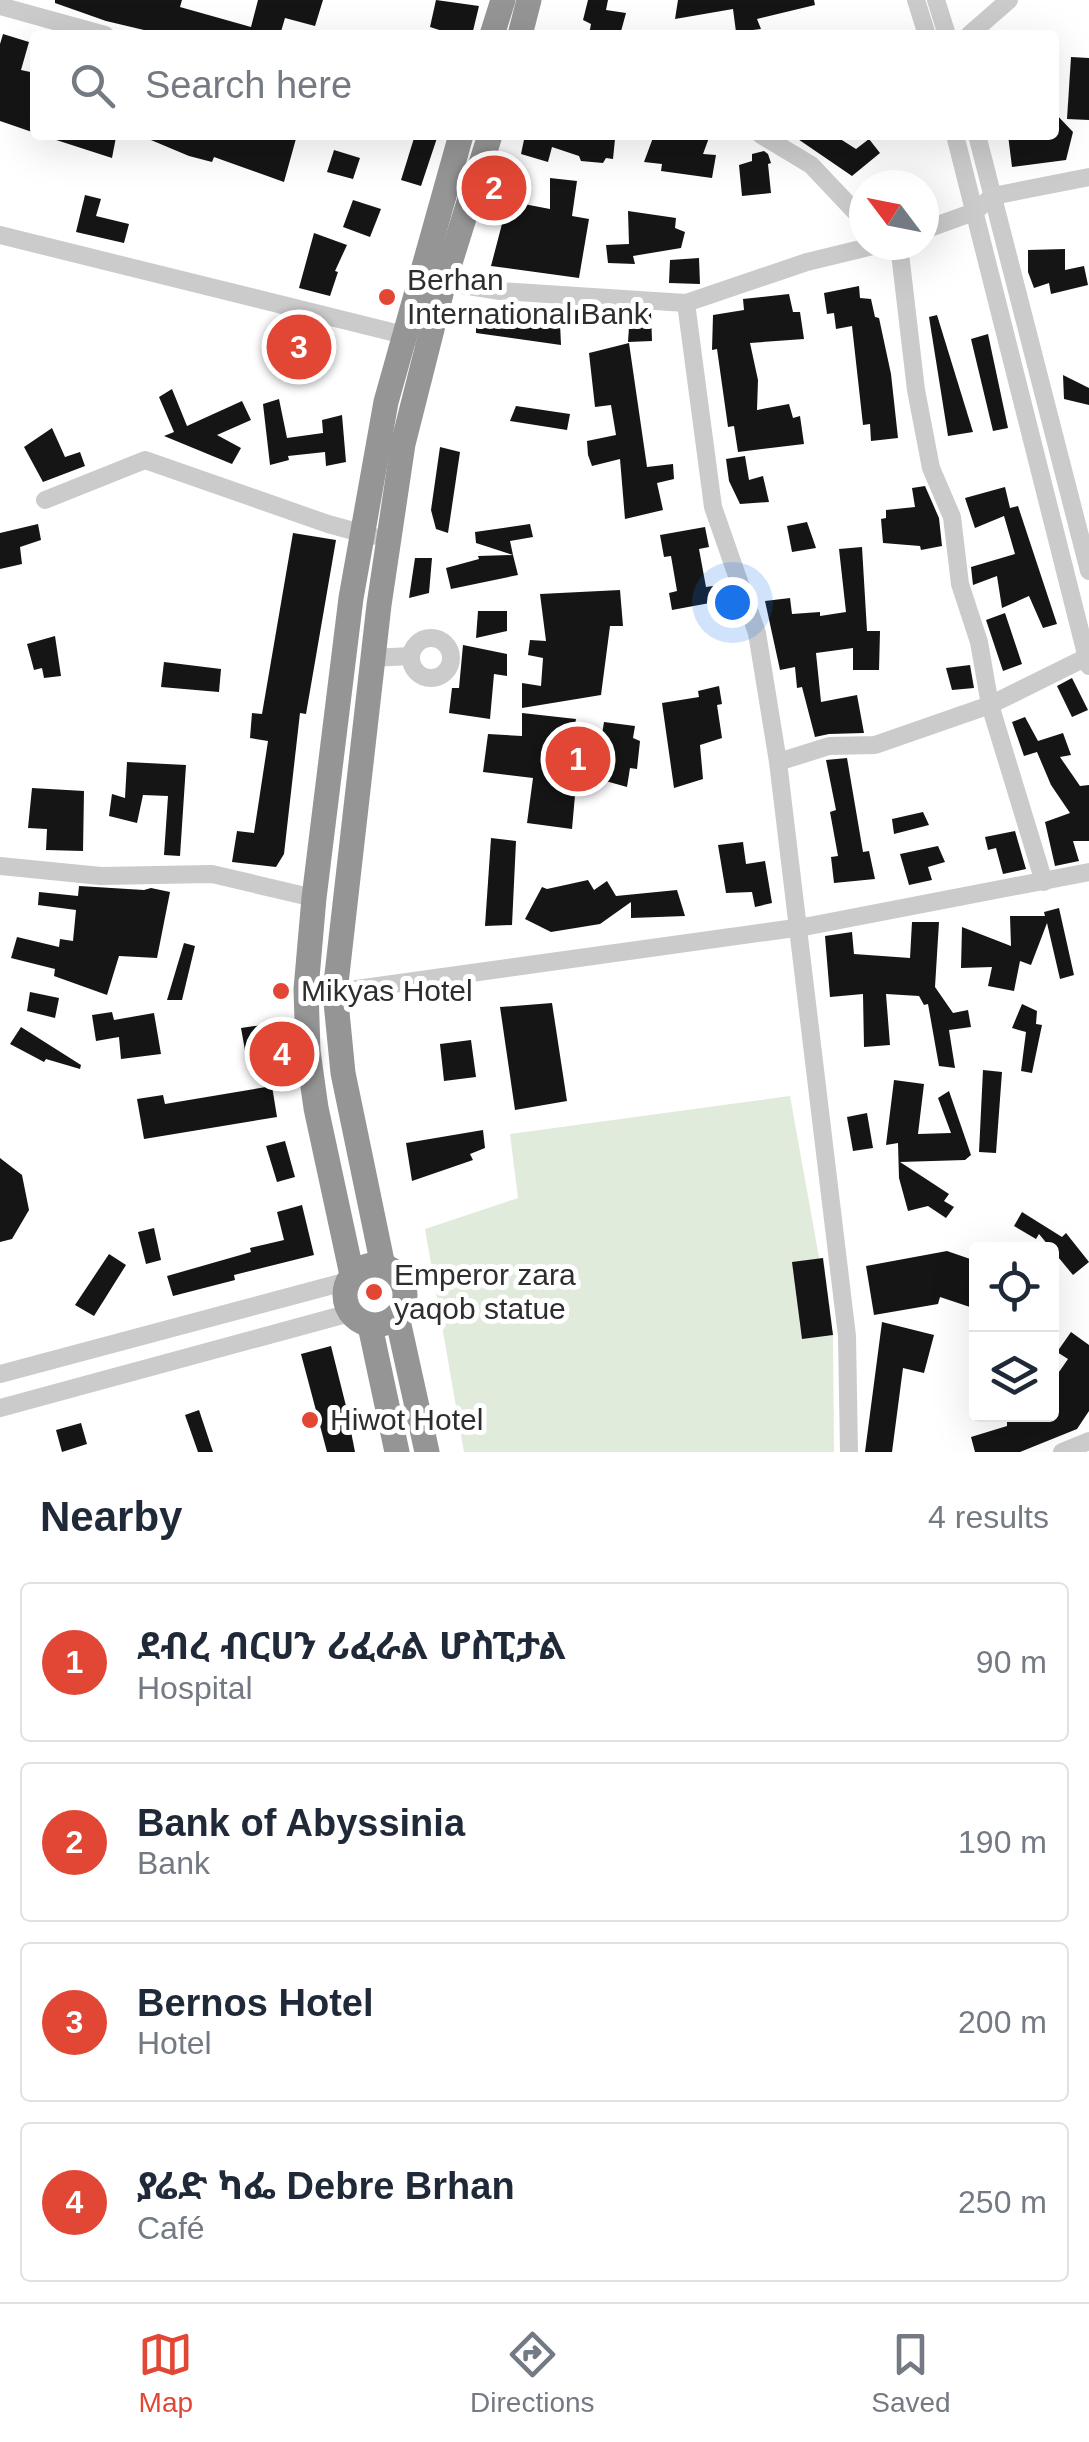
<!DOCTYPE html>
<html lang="en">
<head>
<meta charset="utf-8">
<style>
	:root { --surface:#fff; --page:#f2f2f3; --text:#1f2937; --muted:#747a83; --line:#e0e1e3; --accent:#e14734 }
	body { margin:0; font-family:Arial,"Noto Sans Ethiopic",sans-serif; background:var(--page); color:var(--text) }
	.controls { position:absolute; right:30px; bottom:30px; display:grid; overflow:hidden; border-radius:10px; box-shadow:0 10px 40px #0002 }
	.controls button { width:90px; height:90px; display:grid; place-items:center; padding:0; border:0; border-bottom:2px solid var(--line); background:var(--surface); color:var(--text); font:50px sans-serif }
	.compass { position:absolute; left:849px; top:170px; width:90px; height:90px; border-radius:50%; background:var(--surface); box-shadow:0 10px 40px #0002; rotate:302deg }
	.you { position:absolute; left:732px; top:602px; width:35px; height:35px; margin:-25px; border:8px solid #fff; border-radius:50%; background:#1a73e8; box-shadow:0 0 0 15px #1a73e833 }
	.badge { display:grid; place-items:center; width:65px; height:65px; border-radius:50%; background:var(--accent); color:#fff; font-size:32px; font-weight:700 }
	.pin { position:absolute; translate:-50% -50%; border:5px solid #fff; box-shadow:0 2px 10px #0006 }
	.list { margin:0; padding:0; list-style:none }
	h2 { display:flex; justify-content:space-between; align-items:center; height:130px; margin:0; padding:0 40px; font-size:42px }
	h2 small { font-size:32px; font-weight:400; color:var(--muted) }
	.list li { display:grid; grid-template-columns:65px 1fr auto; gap:30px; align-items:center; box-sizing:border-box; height:160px; margin:0 20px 20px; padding:0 20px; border:2px solid var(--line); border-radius:10px }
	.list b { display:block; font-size:38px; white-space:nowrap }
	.list p { margin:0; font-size:32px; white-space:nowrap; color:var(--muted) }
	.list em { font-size:32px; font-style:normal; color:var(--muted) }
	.icon { flex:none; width:55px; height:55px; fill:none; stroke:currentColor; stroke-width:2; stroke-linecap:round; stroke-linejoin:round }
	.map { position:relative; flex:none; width:1089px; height:1452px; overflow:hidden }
	.search { position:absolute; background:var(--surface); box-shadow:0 10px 40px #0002; left:30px; right:30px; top:30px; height:110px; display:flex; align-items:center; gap:25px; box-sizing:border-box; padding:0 35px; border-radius:10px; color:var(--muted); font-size:38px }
	.sheet { height:850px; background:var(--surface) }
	nav { display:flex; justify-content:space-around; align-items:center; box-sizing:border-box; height:140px; border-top:2px solid var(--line); background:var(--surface); font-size:28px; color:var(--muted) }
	nav a { display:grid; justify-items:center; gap:5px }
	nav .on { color:var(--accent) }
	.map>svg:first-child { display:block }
	.green { fill:#e1ebdc }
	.building { fill:#151515 }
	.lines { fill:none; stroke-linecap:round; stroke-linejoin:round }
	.minor { stroke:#cbcbcb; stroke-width:18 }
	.highway { stroke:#959595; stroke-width:25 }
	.poi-dot { fill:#e14734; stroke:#fff; stroke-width:4 }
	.labels { text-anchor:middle; stroke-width:10; stroke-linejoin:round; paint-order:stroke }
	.poi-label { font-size:30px; fill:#2e2e2e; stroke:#fff; text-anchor:start }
</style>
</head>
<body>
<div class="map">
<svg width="1089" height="1452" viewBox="0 0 1089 1452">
	<rect width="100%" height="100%" fill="#fff"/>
	<polygon class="green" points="790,1096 833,1335 834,1452 464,1452 425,1229 518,1198 510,1134"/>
	<g class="building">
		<polygon points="55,0 182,0 180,7 251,27 258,0 323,0 315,26 285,18 280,35 165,35 106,21 55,3"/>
		<polygon points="436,0 479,6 472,35 455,35 430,27"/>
		<polygon points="588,0 608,0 606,10 626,13 620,35 589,35 591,24 583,20"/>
		<polygon points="678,0 814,0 815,5 757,19 761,29 736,32 733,9 675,19"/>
		<polygon points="3,34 29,42 21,70 35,73 35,133 0,121 0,44"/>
		<polygon points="1071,57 1089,58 1089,120 1067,119"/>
		<polygon points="1054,112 1073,132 1066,160 1012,167 1008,135 1054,135"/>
		<polygon points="50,135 109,135 116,137 112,158 50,138"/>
		<polygon points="139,135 297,135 284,182 214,157 212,162 189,156"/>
		<polygon points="415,135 438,135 421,186 401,180"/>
		<polygon points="525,135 607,135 615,139 613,159 606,158 603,163 581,161 579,156 552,147 548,162 521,154"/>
		<polygon points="654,135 710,135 703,154 716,155 712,178 661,171 662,164 644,162"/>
		<polygon points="792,135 834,135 856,149 869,139 880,153 852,176"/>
		<polygon points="334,150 360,158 353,179 327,172"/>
		<polygon points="764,151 768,154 771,163 768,164 771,193 742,196 739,165 752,161 752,154"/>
		<polygon points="550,178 577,181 572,216 589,219 579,278 491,266 508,201 550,209"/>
		<polygon points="85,195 101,199 96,216 129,224 124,243 76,232"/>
		<polygon points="353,200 381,209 370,237 343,227"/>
		<polygon points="628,211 676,218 675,228 685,232 681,248 633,256 635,264 608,263 606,245 629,244"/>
		<polygon points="314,233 347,245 335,271 338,272 330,296 299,288"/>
		<polygon points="1065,249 1065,270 1084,266 1088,285 1051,294 1049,283 1034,288 1028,272 1028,250"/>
		<polygon points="699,258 700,284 669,283 670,260"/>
		<polygon points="859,286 860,298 871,299 875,317 879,318 891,374 898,438 871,441 870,424 863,425 852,326 836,329 834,313 827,314 824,293"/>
		<polygon points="789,294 793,312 800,312 804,339 750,343 758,380 757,410 789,404 793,418 800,416 804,444 738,452 734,426 728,427 717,349 712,350 713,315 744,310 743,299"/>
		<polygon points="558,309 580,310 578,324 560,323 561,345 476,333 476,317 498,320 500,314 557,319"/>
		<polygon points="630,312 651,313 652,341 628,342"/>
		<polygon points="937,315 973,432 948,436 929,317"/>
		<polygon points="305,323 326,329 323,345 335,349 324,368 267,356 275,329 302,336"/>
		<polygon points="988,334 1008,428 993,431 971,339"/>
		<polygon points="629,343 647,467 673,464 674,479 657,483 663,510 625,519 620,459 592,466 588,455 587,441 616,435 611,405 595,407 589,353"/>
		<polygon points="1063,375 1089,388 1089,405 1064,399"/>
		<polygon points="172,389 187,426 242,401 251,420 217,435 241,448 232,464 164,436 174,432 159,397"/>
		<polygon points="279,399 287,438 323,433 322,420 342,415 346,462 326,466 325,452 288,456 289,460 270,465 263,404"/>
		<polygon points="516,406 570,414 567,430 510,421"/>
		<polygon points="52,428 65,457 80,452 85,466 43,482 24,447"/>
		<polygon points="440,447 460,452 448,533 436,529 431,510"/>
		<polygon points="745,456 749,480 763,476 769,502 740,504 729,481 726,459"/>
		<polygon points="925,486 939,518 942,546 921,550 920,546 883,543 881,519 886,518 886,510 915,507 912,488"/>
		<polygon points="1005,487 1010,508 1018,506 1057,624 1043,628 1029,596 1002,608 997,576 973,585 971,567 1015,554 1004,516 975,528 965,498"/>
		<polygon points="807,522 816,548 792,552 787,526"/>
		<polygon points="38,524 41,540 20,547 22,564 0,569 0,533"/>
		<polygon points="530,524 533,537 510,541 513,555 476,543 475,532"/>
		<polygon points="705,527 709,547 699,549 706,587 713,586 715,602 672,610 669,593 677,591 671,556 664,557 660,535"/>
		<polygon points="293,533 336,540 306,714 300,713 284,854 276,867 232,862 237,831 254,833 268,741 250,738 252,713 262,714"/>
		<polygon points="862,547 867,631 880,631 879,670 853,670 853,648 816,653 821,702 857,695 864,733 829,734 815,737 802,687 797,688 795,667 780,670 765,601 790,598 792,614 820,612 820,616 846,612 839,549"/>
		<polygon points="513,555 518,575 451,589 446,568 479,559 478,556"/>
		<polygon points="415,558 432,558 429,593 409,598"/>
		<polygon points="620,590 623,626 610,626 601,695 522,708 522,683 541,686 543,658 528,655 530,640 546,641 540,594"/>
		<polygon points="478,611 507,611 507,631 476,638"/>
		<polygon points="1005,613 1022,664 1003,671 986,620"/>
		<polygon points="55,636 61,676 44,678 42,668 34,670 27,644"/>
		<polygon points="463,645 507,654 507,676 494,674 490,719 449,713 452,688 459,688"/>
		<polygon points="164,662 221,669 219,692 161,687"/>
		<polygon points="970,665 974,688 952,690 946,668"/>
		<polygon points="1072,678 1088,710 1072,717 1057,686"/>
		<polygon points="719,686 722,704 717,705 722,738 700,745 703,779 674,788 662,703 699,697 698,691"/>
		<polygon points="522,713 576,719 573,736 601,741 604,722 635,726 633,738 640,741 637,769 630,768 627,787 577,773 572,829 527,823 533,778 483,772 488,734 522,736"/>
		<polygon points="1025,717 1038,741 1063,733 1071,755 1060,757 1080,786 1089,785 1089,841 1073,841 1079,861 1055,866 1045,822 1070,813 1051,785 1037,752 1024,756 1012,722"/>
		<polygon points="847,758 863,852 869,851 875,879 834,883 831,857 838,856 830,812 836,810 826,760"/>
		<polygon points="127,762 186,765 180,856 164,855 168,796 143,795 137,823 109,816 112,794 125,798"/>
		<polygon points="32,788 84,791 83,851 46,850 47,829 28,828"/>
		<polygon points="923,812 929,825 894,834 892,819"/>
		<polygon points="1015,831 1026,869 1003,874 996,848 988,850 985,837"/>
		<polygon points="491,838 516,841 512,925 485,926"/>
		<polygon points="743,842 746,864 765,861 772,903 755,907 752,892 726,893 718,845"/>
		<polygon points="938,846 945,862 928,867 932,880 909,885 900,854"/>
		<polygon points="588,880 594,890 607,881 616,896 677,890 685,916 631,918 631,902 600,924 551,932 525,919 542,887 547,889"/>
		<polygon points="79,886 144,890 151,888 170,892 157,958 119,956 107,995 54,976 55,969 11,958 17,937 59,947 60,939 73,941 76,910 38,905 39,892 78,896"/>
		<polygon points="1059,908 1074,975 1060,979 1047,923 1031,965 1020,961 1014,991 988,986 992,967 961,968 962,927 1011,946 1010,916 1045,916 1044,912"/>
		<polygon points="912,922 939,922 935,987 953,1013 968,1010 971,1027 949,1030 955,1068 939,1066 928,1004 924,1005 919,996 886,994 890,1045 864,1047 863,994 830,997 825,936 852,932 854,954 910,958"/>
		<polygon points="184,943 195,946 182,1000 167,1000"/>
		<polygon points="30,992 59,998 55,1018 27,1011"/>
		<polygon points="552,1003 567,1101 515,1110 500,1007"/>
		<polygon points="1022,1004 1037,1011 1036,1024 1042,1025 1032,1073 1021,1071 1026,1032 1012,1028"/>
		<polygon points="112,1012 114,1020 154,1013 161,1054 121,1059 119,1037 96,1041 92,1015"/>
		<polygon points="276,1023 282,1067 263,1070 261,1054 246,1056 241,1028"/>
		<polygon points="21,1027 81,1065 80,1069 46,1059 44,1062 10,1044"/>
		<polygon points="471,1040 476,1077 444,1081 440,1044"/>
		<polygon points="983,1070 1002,1072 996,1153 979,1152"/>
		<polygon points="894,1080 924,1084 918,1134 951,1133 938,1098 949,1091 971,1155 965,1160 900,1162 949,1194 944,1201 954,1207 946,1218 928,1206 908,1211 899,1178 898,1143 886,1145"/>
		<polygon points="272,1086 277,1117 144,1139 137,1099 163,1095 165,1104"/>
		<polygon points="867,1113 873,1148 853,1151 847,1117"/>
		<polygon points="483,1130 485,1148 470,1154 473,1160 412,1181 406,1143"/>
		<polygon points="285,1141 295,1177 277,1182 266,1146"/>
		<polygon points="0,1158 22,1175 29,1210 12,1239 0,1242"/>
		<polygon points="302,1205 314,1255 234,1275 235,1280 173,1296 167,1276 251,1252 250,1248 284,1240 277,1212"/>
		<polygon points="1022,1212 1062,1237 1066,1233 1089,1262 1073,1275 1039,1234 1036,1239 1014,1226"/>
		<polygon points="154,1228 161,1260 146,1264 138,1232"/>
		<polygon points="947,1251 976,1261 976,1309 940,1297 938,1304 874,1315 866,1266"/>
		<polygon points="109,1254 126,1265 94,1316 75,1305"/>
		<polygon points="823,1258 833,1335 802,1339 792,1262"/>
		<polygon points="882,1322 934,1335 924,1373 903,1368 892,1452 865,1452"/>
		<polygon points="1071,1332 1089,1345 1089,1411 1077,1429 1020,1452 975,1452 971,1437 1007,1426 1007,1414 1052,1414 1052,1382 1068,1359 1057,1352"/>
		<polygon points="331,1346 346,1406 355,1452 327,1452 301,1354"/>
		<polygon points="199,1410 213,1452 198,1452 185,1415"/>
		<polygon points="81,1423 87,1444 62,1452 56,1430"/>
	</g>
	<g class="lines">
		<g class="minor">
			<polyline points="916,0 927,35"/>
			<polyline points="936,0 947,35"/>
			<polyline points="0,6 105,35"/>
			<polyline points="969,35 1009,0"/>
			<polyline points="761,135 811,165 864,221"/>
			<polyline points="955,135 1089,666"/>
			<polyline points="977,135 1089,571"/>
			<polyline points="924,230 974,212 993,196 1089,177"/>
			<polyline points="0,235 412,337"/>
			<polyline points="899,245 916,390 931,468 952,517 960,584 979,642 990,705 1044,882"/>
			<polyline points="444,282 500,291 686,303 807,262 877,245"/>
			<polyline points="686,303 713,507 757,633 778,762"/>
			<polyline points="45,500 145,460 328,524 372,536"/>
			<circle cx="431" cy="658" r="20"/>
			<polyline points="372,658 411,656"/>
			<polyline points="0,866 101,876 212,874 314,898"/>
			<polyline points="335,992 809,926 1089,872"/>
			<polyline points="0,1374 348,1281"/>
			<polyline points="0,1408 350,1313"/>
			<polyline points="849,1452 847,1336 778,762 829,746 875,745 990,705 1087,657"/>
			<polyline points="1062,1452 1089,1441"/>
		</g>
		<g class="highway">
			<polyline points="492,35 503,0"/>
			<polyline points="520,35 529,0"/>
			<circle cx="375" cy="1295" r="30"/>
			<polyline points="383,1266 343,1073 335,992 379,605 403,444 444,282 490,135"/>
			<polyline points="352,1275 316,1108 308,1051 306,989 314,898 351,598 386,402 461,135"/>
			<polyline points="397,1316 427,1452"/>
			<polyline points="370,1326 397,1452"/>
		</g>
	</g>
	<g class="poi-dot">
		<circle cx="387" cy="297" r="10"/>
		<circle cx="281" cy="991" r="10"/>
		<circle cx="374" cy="1292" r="10"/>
		<circle cx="310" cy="1420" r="10"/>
	</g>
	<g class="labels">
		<g class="poi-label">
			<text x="407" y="290">Berhan<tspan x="407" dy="34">International Bank</tspan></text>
			<text x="301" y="1001">Mikyas Hotel</text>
			<text x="394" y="1285">Emperor zara<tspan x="394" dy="34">yaqob statue</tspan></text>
			<text x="330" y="1430">Hiwot Hotel</text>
		</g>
	</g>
</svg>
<div class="controls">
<button><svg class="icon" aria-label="locate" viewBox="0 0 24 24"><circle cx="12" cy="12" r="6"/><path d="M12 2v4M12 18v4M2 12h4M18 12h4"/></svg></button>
<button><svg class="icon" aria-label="layers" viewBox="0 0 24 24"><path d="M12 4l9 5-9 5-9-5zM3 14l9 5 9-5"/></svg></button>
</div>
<svg class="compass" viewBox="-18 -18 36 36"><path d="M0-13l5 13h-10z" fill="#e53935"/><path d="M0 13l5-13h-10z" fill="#747a83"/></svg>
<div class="you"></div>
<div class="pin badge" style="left:578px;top:759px">1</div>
<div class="pin badge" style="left:494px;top:188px">2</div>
<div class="pin badge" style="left:299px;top:347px">3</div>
<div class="pin badge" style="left:282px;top:1054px">4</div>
<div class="search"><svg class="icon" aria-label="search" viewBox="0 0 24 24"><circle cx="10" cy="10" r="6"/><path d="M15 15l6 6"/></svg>Search here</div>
</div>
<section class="sheet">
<h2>Nearby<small>4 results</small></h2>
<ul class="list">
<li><span class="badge">1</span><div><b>ደብረ ብርሀን ሪፈራል ሆስፒታል</b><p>Hospital</p></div><em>90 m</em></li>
<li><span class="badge">2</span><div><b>Bank of Abyssinia</b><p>Bank</p></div><em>190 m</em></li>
<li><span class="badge">3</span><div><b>Bernos Hotel</b><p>Hotel</p></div><em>200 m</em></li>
<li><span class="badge">4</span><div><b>ያሬድ ካፌ Debre Brhan</b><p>Café</p></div><em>250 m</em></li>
</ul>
</section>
<nav>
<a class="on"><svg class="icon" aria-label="map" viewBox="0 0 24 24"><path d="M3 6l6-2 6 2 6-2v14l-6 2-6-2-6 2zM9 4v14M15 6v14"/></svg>Map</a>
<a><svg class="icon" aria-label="directions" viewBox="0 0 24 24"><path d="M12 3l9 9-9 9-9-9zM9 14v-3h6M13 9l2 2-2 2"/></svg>Directions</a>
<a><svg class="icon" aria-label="saved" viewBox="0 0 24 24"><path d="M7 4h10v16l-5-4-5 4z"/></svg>Saved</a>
</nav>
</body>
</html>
